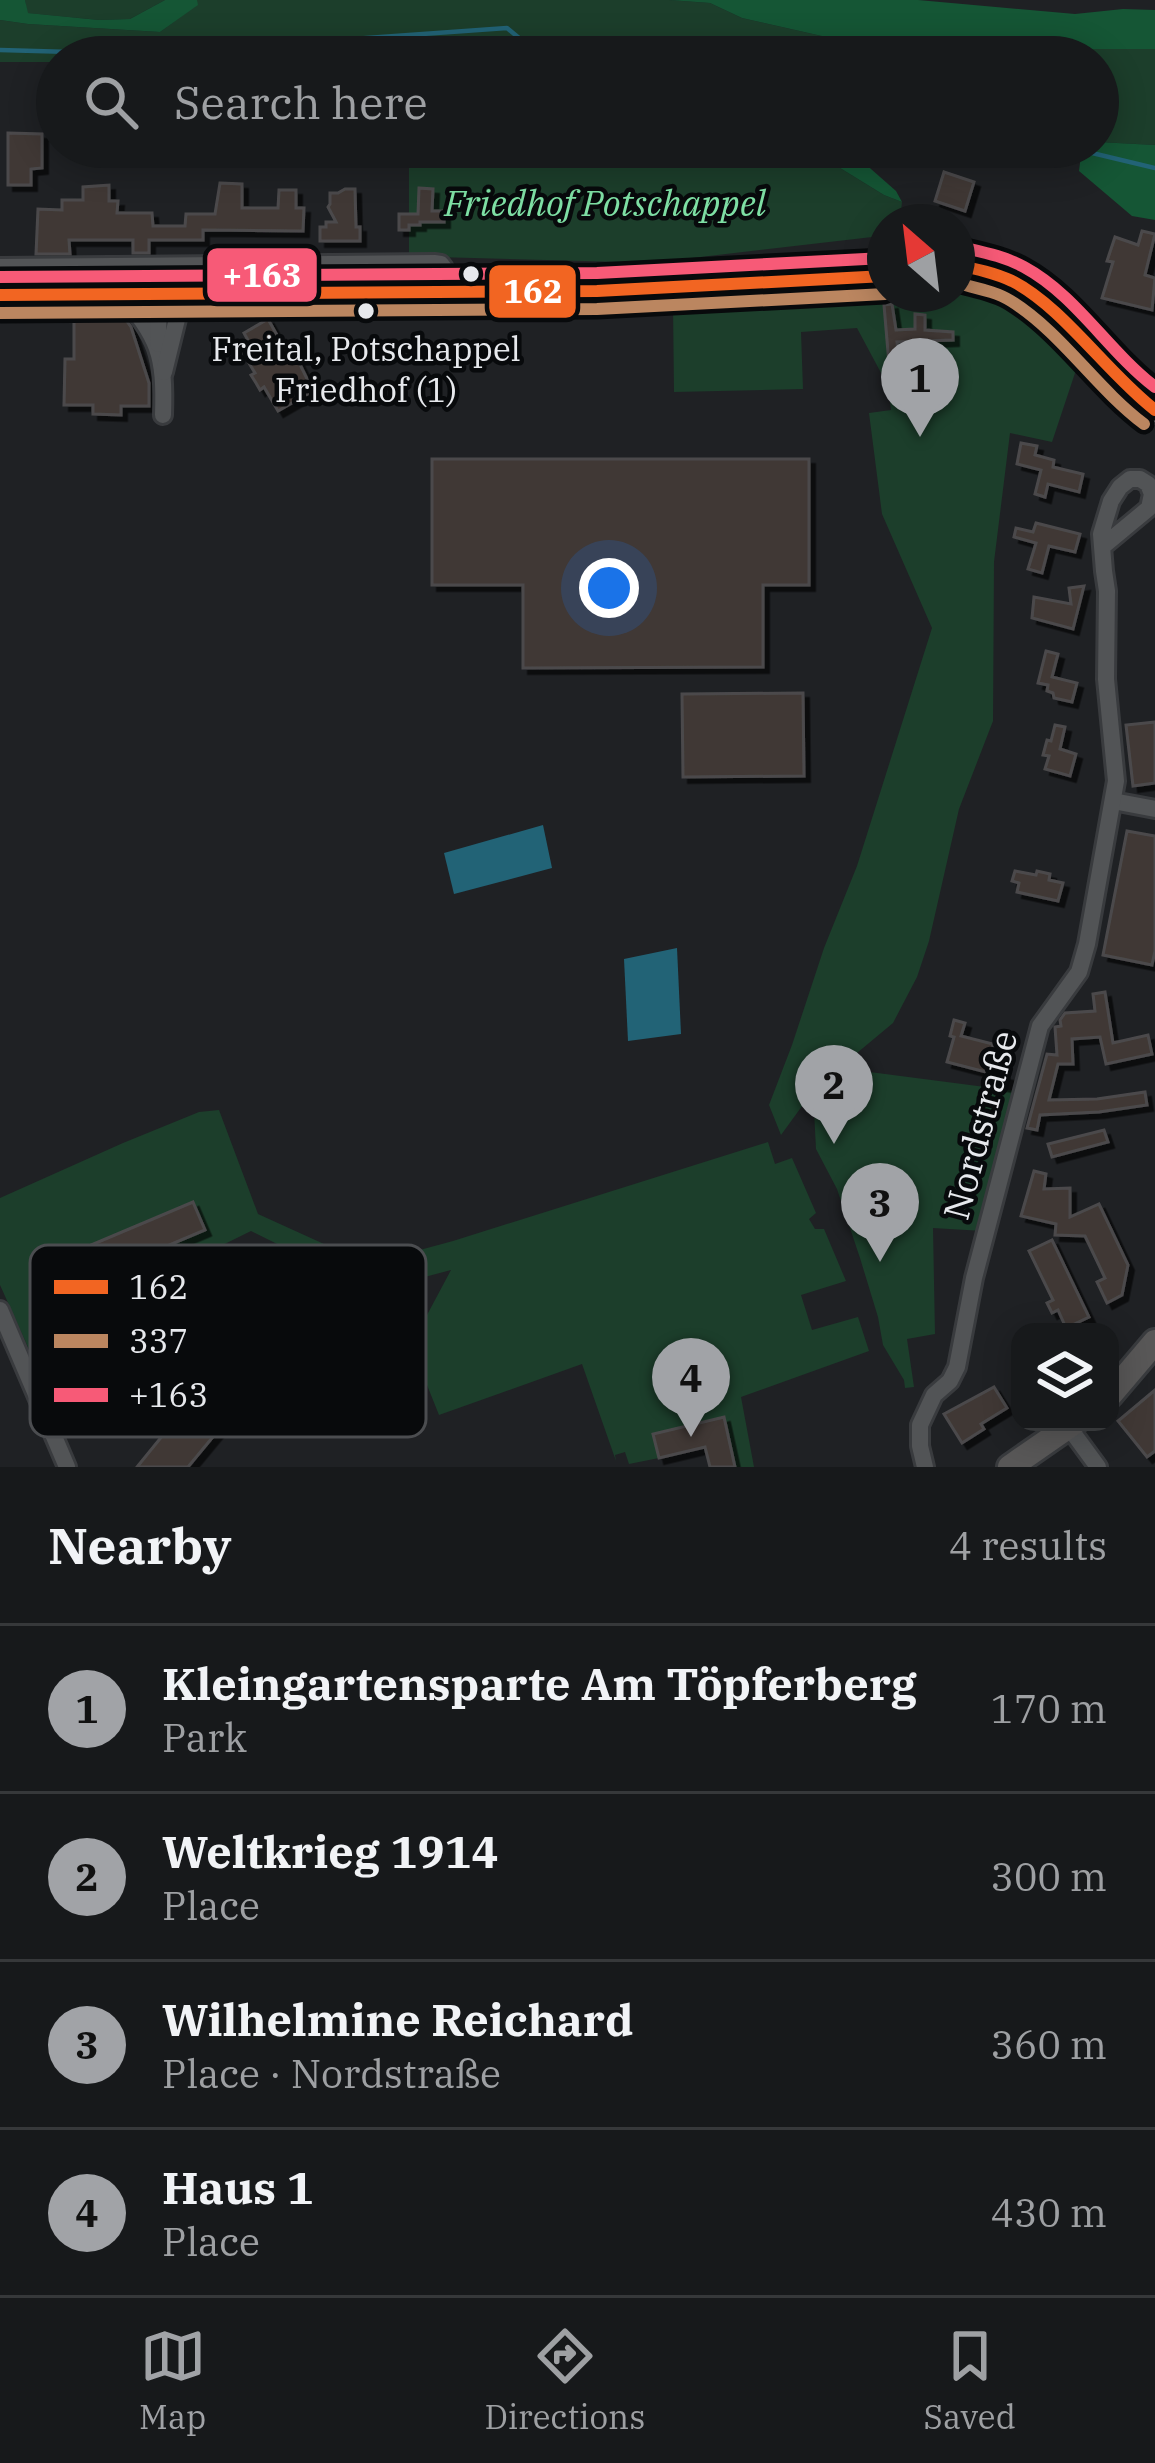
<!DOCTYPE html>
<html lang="en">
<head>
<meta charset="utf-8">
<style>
	:root { --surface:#17191b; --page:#242628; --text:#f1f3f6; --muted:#9ea0a3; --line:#36383a; --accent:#a1a3a7 }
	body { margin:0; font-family:"IBM Plex Serif",serif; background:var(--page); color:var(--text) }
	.controls { position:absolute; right:36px; bottom:36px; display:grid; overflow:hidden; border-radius:24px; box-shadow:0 6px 30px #0003 }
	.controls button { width:108px; height:108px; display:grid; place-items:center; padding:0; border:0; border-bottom:3px solid var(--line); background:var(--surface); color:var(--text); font:60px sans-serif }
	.compass { position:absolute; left:867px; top:204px; width:108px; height:108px; border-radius:50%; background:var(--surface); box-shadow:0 6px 30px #0003; rotate:332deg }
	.you { position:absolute; left:609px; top:588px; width:42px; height:42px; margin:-30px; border:9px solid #fff; border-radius:50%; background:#1a73e8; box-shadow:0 0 0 18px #1a73e833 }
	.badge { display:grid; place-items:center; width:78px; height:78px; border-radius:50%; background:var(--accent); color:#111; font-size:39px; font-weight:700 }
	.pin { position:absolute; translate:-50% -99px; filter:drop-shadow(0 3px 6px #0008) }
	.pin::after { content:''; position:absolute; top:63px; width:42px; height:36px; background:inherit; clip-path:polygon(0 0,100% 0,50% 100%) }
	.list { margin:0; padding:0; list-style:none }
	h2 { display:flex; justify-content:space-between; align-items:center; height:156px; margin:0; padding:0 48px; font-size:51px }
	h2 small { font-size:39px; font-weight:400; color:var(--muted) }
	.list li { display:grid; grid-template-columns:78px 1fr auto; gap:36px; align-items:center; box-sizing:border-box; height:168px; padding:0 48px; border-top:3px solid var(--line) }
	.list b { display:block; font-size:45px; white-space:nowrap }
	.list p { margin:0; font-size:39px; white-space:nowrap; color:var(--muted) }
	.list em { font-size:39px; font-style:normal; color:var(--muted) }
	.icon { flex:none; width:66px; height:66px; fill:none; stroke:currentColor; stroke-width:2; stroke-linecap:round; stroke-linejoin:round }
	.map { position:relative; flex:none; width:1155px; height:1467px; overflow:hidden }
	.search { position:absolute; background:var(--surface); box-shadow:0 6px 30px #0003; left:36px; right:36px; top:36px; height:132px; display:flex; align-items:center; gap:30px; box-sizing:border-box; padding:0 42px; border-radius:66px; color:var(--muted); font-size:45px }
	.sheet { height:828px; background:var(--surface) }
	nav { display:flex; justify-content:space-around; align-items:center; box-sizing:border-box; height:168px; border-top:3px solid var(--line); background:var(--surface); font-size:33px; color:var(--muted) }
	nav a { display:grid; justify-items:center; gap:6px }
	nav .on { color:var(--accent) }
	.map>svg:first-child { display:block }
	.green { fill:#1c3e2b }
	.forest { fill:#155635 }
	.water { fill:#226376 }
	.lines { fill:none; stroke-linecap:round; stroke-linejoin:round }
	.stream { stroke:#226376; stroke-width:4.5 }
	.building { fill:#403935; stroke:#4b4a4c; stroke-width:3; filter:url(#shadow) }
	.street-casing { stroke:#393b3e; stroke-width:22 }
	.secondary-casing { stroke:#393b3e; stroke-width:30 }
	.street { stroke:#525456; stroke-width:16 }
	.secondary { stroke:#585757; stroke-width:24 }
	.bus-1-casing { stroke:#080a0c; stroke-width:21 }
	.bus-2-casing { stroke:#080a0c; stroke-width:21 }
	.bus-3-casing { stroke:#080a0c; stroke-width:21 }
	.bus-1 { stroke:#f26522; stroke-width:12 }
	.bus-2 { stroke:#bb8660; stroke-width:12 }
	.bus-3 { stroke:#f75a77; stroke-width:12 }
	.bus-dot { fill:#e7e9ed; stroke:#080a0c; stroke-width:4.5 }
	.labels { text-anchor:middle; stroke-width:9; stroke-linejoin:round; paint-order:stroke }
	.bus-label { font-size:33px; fill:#e7e9ed; stroke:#080a0c }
	.park-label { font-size:36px; font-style:italic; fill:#7edfa4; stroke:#080a0c }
	.street-label { font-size:36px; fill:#e7e9ed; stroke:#080a0c }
	.key { fill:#080a0c; stroke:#4b4d50; stroke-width:3 }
	.key-label { font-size:33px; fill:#e7e9ed }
	.line-badge { stroke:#080a0c; stroke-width:4.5 }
	.badge-label { font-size:33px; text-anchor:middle; font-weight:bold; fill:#fff }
</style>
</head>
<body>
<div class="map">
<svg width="1155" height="1467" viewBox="0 0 1155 1467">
	<defs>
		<filter id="shadow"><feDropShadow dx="5.5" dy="5.5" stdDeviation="0" flood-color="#0009"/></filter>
	</defs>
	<rect width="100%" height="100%" fill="#1f2124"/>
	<g class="green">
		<polygon points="25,0 165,0 130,19 99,20 27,13"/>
		<polygon points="197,0 669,0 710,3 742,18 866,46 1155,49 1155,145 1098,142 1098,57 238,57 237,53 168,57 57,57 57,62 0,62 0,20 28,24 160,32 197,5"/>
		<polygon points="409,147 806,147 884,195 902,202 900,221 882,222 881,236 683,259 622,262 436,257 409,262"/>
		<path d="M957,290C1018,301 1038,317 1079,361L1052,442L1010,433L994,562L993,721L959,809L929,941L917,977L893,1023L839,1068L1016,1091L983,1231L933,1228L935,1334L907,1339L914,1387L905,1388L904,1380L883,1345L878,1317L860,1258L837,1189L816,1149L813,1091L781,1135L769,1105L792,1045L824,948L857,866L932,628L882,514L869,413L891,410L888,386L857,328L801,332L803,389L674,392L673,305L881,295L882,299L916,294H957Z"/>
		<polygon points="219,1110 258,1214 368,1264 453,1241 768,1142 775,1164 792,1158 816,1213 809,1219 815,1229 824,1229 846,1281 801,1295 812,1330 858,1317 869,1351 741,1397 754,1467 735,1467 733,1460 709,1465 718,1453 716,1444 730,1440 724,1417 653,1434 659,1458 629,1464 625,1452 615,1455 616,1461 582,1364 439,1415 411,1345 451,1270 372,1291 251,1231 170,1271 185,1300 164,1320 142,1274 106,1290 111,1302 92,1311 109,1348 69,1366 85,1336 84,1281 204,1231 192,1202 33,1271 64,1338 70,1337 65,1352 41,1376 0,1285 0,1198 123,1143 199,1112"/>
	</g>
	<g class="forest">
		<polygon points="0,0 25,0 28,13 99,20 130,19 165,0 197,0 198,5 160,32 28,24 0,20"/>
		<polygon points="669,0 918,0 1075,14 1123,9 1155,10 1155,49 902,49 866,46 742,18 710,3"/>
		<polygon points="1098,142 1155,145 1155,220 1132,216 1079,171 1082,147 1098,147"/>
		<polygon points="806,147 846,147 896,191 902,202 884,195"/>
	</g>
	<g class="water">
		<polygon points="543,825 552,868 454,894 444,853"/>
		<polygon points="677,948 681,1034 628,1041 624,959"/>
	</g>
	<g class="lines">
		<g class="stream">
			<polyline points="0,50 142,54 507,28 542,57"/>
			<polyline points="986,147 994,150 1007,147"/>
			<polyline points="1067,147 1155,168"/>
		</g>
	</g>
	<g class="building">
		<polygon points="8,133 42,134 42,168 31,169 31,185 8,185"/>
		<polygon points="944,172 974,182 965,211 935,201"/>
		<polygon points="220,183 242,184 242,208 278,208 279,190 296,190 296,208 304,208 303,231 203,230 203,240 149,240 149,253 133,253 133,240 69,240 70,254 36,254 38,209 62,210 62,200 83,200 83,187 109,185 109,201 118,201 117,213 152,213 153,226 185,226 186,214 215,214"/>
		<polygon points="419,188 433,189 432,211 444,211 444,222 420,222 420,225 409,225 409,230 399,230 399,214 418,214"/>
		<polygon points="345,189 355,189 356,227 360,227 360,241 320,241 320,227 326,227 326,222 336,222 328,207 330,204 330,193 338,193"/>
		<polygon points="1142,231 1155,234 1145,275 1155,278 1152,310 1102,298 1113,262 1107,261 1115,237 1138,245"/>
		<polygon points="892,304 896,330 915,329 915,314 925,315 925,330 953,332 953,340 897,342 899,363 889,364 884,305"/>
		<polygon points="74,318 126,320 131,327 149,383 149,406 121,406 121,415 93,414 93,405 64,405 65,359 74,359"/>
		<polygon points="268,319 288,355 294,352 313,391 278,411 264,387 260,390 256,383 251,375 255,373 241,350 250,344 244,333"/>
		<polygon points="1021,443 1037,446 1035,455 1054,460 1053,467 1083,474 1079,492 1048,484 1045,497 1035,494 1041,470 1017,464"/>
		<polygon points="432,459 809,459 809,585 763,585 763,667 523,668 523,585 432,585"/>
		<polygon points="1036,523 1080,534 1075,552 1049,546 1042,573 1028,569 1036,543 1014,537 1016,528 1033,532"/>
		<polygon points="1084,586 1073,629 1032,618 1034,597 1071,604 1069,588"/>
		<polygon points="1046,651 1058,654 1052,677 1077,683 1072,702 1054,698 1053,693 1047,691 1048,685 1038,683"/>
		<polygon points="803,693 804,776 683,777 682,694"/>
		<polygon points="1155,722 1155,783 1133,786 1126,725"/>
		<polygon points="1055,725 1065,727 1060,749 1076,754 1070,776 1045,769 1049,756 1043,755 1047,740 1051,741"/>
		<polygon points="1127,831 1155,836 1155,951 1152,965 1103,955"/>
		<polygon points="1015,871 1036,875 1037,871 1050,874 1049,880 1063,883 1058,901 1017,892 1019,883 1012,881"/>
		<polygon points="1105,992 1113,1043 1148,1035 1152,1054 1106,1064 1100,1037 1072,1039 1073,1064 1058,1064 1049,1100 1097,1099 1145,1092 1147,1105 1099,1112 1040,1115 1037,1130 1027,1128 1047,1054 1057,1055 1055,1027 1061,1026 1060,1020 1065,1013 1095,1011 1093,994"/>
		<polygon points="954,1020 965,1023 961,1036 993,1044 992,1048 1004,1051 999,1074 1008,1076 1006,1086 988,1082 990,1073 947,1062 954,1037 950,1036"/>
		<polygon points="1104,1130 1108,1142 1052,1157 1048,1144"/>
		<polygon points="1034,1171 1046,1174 1044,1189 1070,1188 1070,1217 1099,1204 1128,1265 1122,1295 1107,1303 1097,1282 1105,1278 1085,1236 1055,1235 1056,1224 1021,1216"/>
		<polygon points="193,1202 205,1230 84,1281 72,1253"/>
		<polygon points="1052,1240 1089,1317 1066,1328 1058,1310 1052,1313 1047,1303 1053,1300 1029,1251"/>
		<polygon points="994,1387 1007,1408 981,1424 984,1429 962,1443 944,1414"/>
		<polygon points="1155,1390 1155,1451 1147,1457 1118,1421"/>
		<polygon points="161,1394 183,1411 187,1407 217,1432 188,1467 137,1467 172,1424 151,1407"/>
		<polygon points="724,1417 735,1467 710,1467 705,1447 659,1458 653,1434"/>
	</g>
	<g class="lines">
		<g class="street-casing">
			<g id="street">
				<polyline points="0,267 434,263 441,264 444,268 443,292"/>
				<path d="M119,292C159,336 165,356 163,415"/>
				<polyline points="158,344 159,279"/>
				<polyline points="164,372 178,315 178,279"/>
				<polyline points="1113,801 1155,809"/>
				<polyline points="0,1310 67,1467"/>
				<polyline points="1065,1422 1098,1467"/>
				<polyline points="925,1467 920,1446 920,1425 934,1395 950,1381 957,1367 974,1278 1040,1026 1079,972 1087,944 1116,781 1106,679 1107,591 1104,571 1101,534 1111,501 1120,487 1130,479 1140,479 1148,484 1152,494 1149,508 1102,547"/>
			</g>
		</g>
		<g class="secondary-casing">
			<g id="secondary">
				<path d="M957,265C979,270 1002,274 1021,286C1072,320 1104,375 1155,410"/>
				<polyline points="0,295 159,292 597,291 885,276"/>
				<polyline points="1110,1395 1155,1342"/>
				<polyline points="1010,1467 1075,1422"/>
			</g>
		</g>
		<use href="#street" class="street"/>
		<use href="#secondary" class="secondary"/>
		<g class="bus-1-casing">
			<g id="bus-1">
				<path d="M957,265C976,269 995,273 1012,281C1062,306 1108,374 1155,410"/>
				<polyline points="0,295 597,291 885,276"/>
			</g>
		</g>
		<g class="bus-2-casing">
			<g id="bus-2">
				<path d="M957,283C975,288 995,291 1011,301C1062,333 1096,388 1144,424"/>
				<polyline points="0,313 597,309 885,294"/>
			</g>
		</g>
		<g class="bus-3-casing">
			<g id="bus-3">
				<path d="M961,247C982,252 1004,256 1024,267C1076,295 1108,351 1155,387"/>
				<polyline points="0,277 597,273 884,258"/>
			</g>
		</g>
		<use href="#bus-1" class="bus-1"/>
		<use href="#bus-2" class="bus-2"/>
		<use href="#bus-3" class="bus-3"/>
	</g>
	<g class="bus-dot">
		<circle cx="471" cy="274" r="10"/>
		<circle cx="366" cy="311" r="10"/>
	</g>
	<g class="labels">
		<g class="bus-label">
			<text x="366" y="361">Freital, Potschappel<tspan x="366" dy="41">Friedhof (1)</tspan></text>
		</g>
		<g class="park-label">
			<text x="605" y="216">Friedhof Potschappel</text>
		</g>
		<g class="street-label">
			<text transform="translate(980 1125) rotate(-75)" y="13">Nordstraße</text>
		</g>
	</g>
	<rect x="30" y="1245" width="396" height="192" rx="18" class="key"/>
	<rect x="54" y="1280" width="54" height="14" fill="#f26522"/>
	<rect x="54" y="1334" width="54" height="14" fill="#bb8660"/>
	<rect x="54" y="1388" width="54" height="14" fill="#f75a77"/>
	<g class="key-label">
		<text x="129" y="1299">162</text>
		<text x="129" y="1353">337</text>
		<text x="129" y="1407">+163</text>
	</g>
	<g class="line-badge">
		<rect x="205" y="246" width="114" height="58" rx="12" fill="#f75a77"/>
		<rect x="487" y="263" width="91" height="57" rx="12" fill="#f26522"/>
	</g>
	<g class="badge-label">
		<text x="262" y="287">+163</text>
		<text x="533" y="303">162</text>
	</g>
</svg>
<div class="controls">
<button><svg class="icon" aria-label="layers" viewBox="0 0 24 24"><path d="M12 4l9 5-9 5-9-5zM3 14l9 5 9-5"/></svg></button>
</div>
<svg class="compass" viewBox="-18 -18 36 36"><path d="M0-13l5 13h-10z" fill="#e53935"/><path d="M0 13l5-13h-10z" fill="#9ea0a3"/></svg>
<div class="you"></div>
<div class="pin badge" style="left:920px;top:437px">1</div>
<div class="pin badge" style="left:834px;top:1144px">2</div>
<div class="pin badge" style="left:880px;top:1262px">3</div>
<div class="pin badge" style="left:691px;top:1437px">4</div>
<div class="search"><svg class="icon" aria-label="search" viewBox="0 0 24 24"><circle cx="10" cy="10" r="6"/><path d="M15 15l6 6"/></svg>Search here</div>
</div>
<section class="sheet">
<h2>Nearby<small>4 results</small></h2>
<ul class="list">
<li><span class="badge">1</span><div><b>Kleingartensparte Am Töpferberg</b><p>Park</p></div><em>170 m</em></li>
<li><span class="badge">2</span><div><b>Weltkrieg 1914</b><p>Place</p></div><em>300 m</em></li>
<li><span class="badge">3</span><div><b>Wilhelmine Reichard</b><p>Place · Nordstraße</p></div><em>360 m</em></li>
<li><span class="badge">4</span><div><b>Haus 1</b><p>Place</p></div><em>430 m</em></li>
</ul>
</section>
<nav>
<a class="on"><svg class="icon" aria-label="map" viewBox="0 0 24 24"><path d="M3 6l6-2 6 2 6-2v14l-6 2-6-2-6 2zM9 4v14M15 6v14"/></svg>Map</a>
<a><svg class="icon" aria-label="directions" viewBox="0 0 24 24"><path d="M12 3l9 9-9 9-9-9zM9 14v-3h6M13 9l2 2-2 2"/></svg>Directions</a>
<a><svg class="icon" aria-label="saved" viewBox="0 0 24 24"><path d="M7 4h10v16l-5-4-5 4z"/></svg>Saved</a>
</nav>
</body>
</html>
